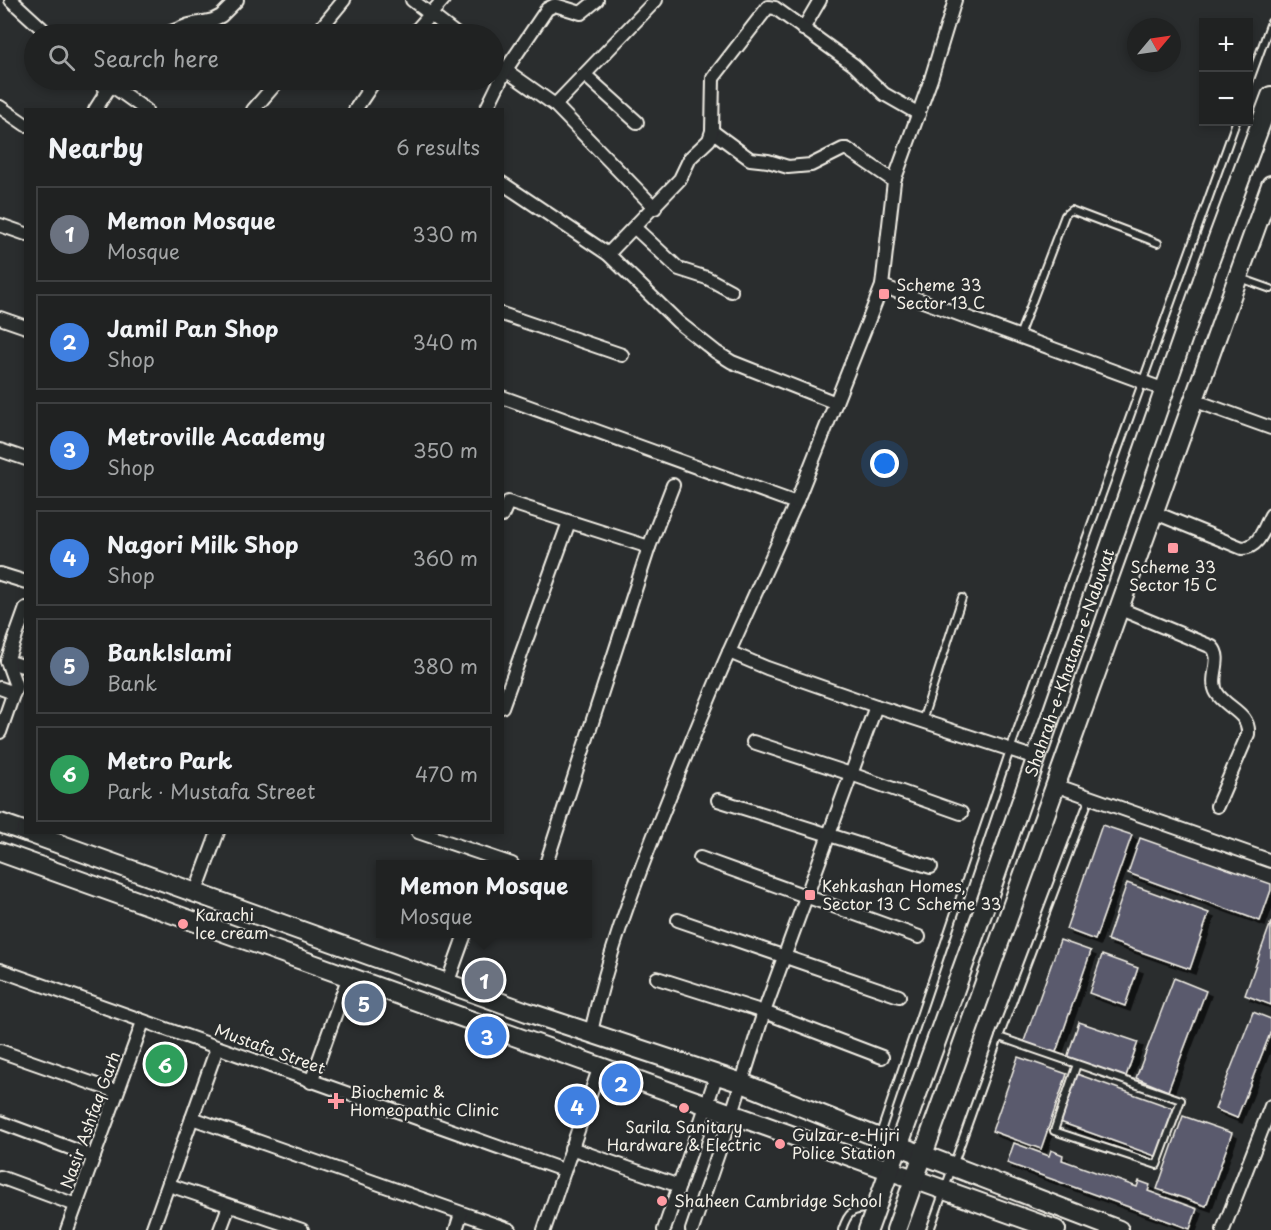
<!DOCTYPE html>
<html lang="en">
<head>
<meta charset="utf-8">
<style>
	:root { --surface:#202222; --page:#282a2a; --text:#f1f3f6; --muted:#a2a4a5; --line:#3d3f40; --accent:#b45309 }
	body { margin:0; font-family:"Playpen Sans",sans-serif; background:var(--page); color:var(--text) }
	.controls { position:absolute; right:18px; top:18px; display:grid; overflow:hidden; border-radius:0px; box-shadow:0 3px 9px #0003 }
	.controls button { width:54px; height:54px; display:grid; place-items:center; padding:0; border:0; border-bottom:2px solid var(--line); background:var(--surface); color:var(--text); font:30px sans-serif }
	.compass { position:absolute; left:1127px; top:18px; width:54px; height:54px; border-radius:50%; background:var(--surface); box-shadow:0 3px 9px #0003; rotate:61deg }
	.you { position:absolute; left:885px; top:464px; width:21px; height:21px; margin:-15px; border:4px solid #fff; border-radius:50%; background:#1a73e8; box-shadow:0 0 0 9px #1a73e833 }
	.badge { display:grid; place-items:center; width:39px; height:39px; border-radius:50%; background:var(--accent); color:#fff; font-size:20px; font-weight:700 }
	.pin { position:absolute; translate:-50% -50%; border:3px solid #fff; box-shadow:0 2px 6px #0006 }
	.popup { position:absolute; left:376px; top:860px; width:216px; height:78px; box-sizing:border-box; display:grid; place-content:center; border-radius:0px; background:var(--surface); filter:drop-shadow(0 2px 4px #0005); font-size:20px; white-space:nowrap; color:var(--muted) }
	.popup b { font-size:22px; color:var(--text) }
	.popup::after { content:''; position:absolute; left:50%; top:100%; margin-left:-12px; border:12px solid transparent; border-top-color:var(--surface) }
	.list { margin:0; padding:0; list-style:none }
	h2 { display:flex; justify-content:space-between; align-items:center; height:78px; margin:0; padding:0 24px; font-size:26px }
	h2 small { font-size:20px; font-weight:400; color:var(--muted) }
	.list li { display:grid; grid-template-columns:39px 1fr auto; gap:18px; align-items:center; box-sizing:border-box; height:96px; margin:0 12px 12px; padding:0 12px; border:2px solid var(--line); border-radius:0px }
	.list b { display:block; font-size:22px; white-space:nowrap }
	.list p { margin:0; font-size:20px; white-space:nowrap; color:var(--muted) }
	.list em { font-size:20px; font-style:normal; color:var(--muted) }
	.icon { flex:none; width:33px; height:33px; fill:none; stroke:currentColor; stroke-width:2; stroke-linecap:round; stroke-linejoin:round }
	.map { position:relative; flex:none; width:1271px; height:1230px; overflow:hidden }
	.search { position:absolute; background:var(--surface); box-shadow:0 3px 9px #0003; left:24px; top:24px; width:480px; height:66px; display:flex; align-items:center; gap:15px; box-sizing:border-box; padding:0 21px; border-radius:33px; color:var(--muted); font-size:22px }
	.panel { position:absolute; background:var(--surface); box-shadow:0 3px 9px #0003; left:24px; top:108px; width:480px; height:726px; border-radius:0px }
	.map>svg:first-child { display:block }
	.building { fill:#5a5a6d; stroke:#f4f1e8; stroke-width:1.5; filter:url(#shadow) }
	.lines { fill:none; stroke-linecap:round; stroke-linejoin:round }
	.lane-casing { stroke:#f4f1e8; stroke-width:10 }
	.street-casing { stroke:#f4f1e8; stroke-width:16 }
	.secondary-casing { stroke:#f4f1e8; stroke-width:22 }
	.lane { stroke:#2a2d2e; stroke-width:6 }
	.street { stroke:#2a2d2e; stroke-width:12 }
	.secondary { stroke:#2a2d2e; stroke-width:18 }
	.poi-dot { fill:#ff9aa2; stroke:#2a2d2e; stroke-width:2 }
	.labels { text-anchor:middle; stroke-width:4.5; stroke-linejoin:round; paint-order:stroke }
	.poi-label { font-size:16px; fill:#f4f1e8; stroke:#2a2d2e; text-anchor:start }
	.street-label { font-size:16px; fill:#f4f1e8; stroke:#2a2d2e }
</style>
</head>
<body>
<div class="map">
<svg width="1271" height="1230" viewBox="0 0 1271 1230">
	<defs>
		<filter id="shadow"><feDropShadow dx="5" dy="5" stdDeviation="0" flood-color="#0009"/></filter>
	</defs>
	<rect width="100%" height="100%" fill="#2a2d2e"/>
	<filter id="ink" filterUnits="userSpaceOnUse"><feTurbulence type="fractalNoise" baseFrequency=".0167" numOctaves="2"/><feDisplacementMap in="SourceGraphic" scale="12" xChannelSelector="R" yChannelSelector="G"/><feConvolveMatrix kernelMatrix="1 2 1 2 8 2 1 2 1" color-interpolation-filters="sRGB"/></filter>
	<g filter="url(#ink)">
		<g class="building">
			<polygon points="1102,825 1132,835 1095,940 1066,929"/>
			<polygon points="1140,838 1271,884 1271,890 1260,921 1128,873"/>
			<polygon points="1127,883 1209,913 1190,969 1107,940"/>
			<polygon points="1271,922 1271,1005 1245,995"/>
			<polygon points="1060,940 1091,951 1055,1055 1023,1044"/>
			<polygon points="1102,955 1138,968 1125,1006 1089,993"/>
			<polygon points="1174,978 1206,991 1168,1091 1136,1078"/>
			<polygon points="1253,1012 1271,1019 1271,1031 1237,1118 1215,1109"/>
			<polygon points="1079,1022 1138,1042 1125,1079 1067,1058"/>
			<polygon points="1018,1057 1067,1074 1041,1149 992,1131"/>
			<polygon points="1077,1074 1175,1109 1158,1157 1060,1122"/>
			<polygon points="1183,1116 1232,1133 1206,1206 1157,1189"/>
			<polygon points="1014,1143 1049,1156 1051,1150 1063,1155 1062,1160 1137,1187 1139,1181 1150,1185 1148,1191 1197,1209 1190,1229 1007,1163"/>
		</g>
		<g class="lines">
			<g class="lane-casing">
				<g id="lane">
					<polyline points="1248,85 1271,22"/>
					<polyline points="1240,278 1271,289"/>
					<polyline points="1019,336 1065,215 1071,210 1158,243"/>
					<polyline points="922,721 962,598"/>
					<polyline points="999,1037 1181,1100 1157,1165 1054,1131 1077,1064"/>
					<polyline points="880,1134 1010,750 1236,122"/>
					<path d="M842,1230C849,1209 853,1210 874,1208"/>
					<polyline points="930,1230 999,1037 1090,797"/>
				</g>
			</g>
			<g class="street-casing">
				<g id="street">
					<polyline points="11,0 48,34"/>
					<polyline points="412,0 456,34"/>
					<polyline points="203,22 218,34"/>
					<polyline points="803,29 820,0"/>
					<polyline points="166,34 189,25 213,20 221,16 237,0"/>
					<polyline points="316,34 344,0"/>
					<polyline points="413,34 443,0"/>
					<polyline points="494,62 555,105 655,208"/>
					<polyline points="585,75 637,122"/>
					<polyline points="97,80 108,90"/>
					<polyline points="111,85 146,110"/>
					<polyline points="555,105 656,0"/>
					<polyline points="0,107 26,125"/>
					<polyline points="95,110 114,80"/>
					<polyline points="253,110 279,80"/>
					<polyline points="355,110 375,80"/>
					<polyline points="486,110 505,71 547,9 555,5 581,13 597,0"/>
					<polyline points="712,131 750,159 768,161 788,167 811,165 843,149 847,149 894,181"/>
					<polyline points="502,183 608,254 678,322 716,352 732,362 836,403"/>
					<polyline points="0,225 26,234"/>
					<polyline points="635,228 679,269 707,278 731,291"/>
					<polyline points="608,254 680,179 690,158 709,140 712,131 713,78 768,7 775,8 854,65 884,94 919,114"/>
					<polyline points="882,286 894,181 931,79 955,0"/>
					<polyline points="502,314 622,355"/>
					<polyline points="0,318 26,327"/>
					<polyline points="502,397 796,503 729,652 767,668 876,706"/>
					<polyline points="1193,400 1271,428"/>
					<polyline points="0,450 26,459"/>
					<polyline points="796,503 882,286 1165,390"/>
					<path d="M1153,512L1242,548C1259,548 1264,528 1271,515"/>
					<polyline points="502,516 508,502 649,547"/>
					<polyline points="0,574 26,582"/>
					<path d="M1118,608L1212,647C1224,659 1208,678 1217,693C1226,708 1250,713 1248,734L1217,806"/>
					<polyline points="7,661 26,667"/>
					<polyline points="0,688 14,693"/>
					<polyline points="502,707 569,522"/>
					<polyline points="0,732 16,686 7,661 26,608"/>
					<polyline points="753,742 851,774 961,813"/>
					<polyline points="1055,785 1271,861"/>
					<polyline points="718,800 931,867"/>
					<polyline points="418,832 512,864"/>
					<polyline points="700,858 919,937"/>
					<polyline points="546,864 649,547 673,485"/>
					<polyline points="195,894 218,832"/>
					<polyline points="678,920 899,996"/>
					<polyline points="0,970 563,1170"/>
					<polyline points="657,978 764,1012 882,1057"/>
					<polyline points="447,984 465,934"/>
					<path d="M591,1033C606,961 631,893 658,825C681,767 704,709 729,652"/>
					<polyline points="0,1051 117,1092"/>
					<polyline points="311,1082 349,976"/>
					<polyline points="192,1118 510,1230"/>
					<polyline points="0,1122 94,1157"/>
					<polyline points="571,1148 679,1186"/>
					<polyline points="0,1177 76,1205"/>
					<polyline points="169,1185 302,1230"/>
					<polyline points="67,1230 143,1022"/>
					<polyline points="152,1230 217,1048"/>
					<polyline points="220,1230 229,1206"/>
					<polyline points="456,1230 461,1214"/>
					<polyline points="544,1230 600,1066"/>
					<polyline points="664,1230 717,1074"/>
					<polyline points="692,1230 732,1113 764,1012 876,706 1036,758"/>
					<polyline points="1223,1230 1271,1106"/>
				</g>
			</g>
			<g class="secondary-casing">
				<g id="secondary">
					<polyline points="0,823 26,832"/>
					<polyline points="26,832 527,1012 742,1083 897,1145 1119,1230"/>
					<polyline points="0,852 1056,1230"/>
					<path id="s1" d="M868,1230L986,903L1208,265L1271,96"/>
					<polyline points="896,1230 1271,185"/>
				</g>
			</g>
			<use href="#lane" class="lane"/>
			<use href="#street" class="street"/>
			<use href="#secondary" class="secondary"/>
		</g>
	</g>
	<g class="poi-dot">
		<rect x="878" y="288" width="12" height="12" rx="3"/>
		<rect x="1167" y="542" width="12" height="12" rx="3"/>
		<rect x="804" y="889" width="12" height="12" rx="3"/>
		<circle cx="183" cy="924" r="6"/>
		<path d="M333 1092h6v6h6v6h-6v6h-6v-6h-6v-6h6z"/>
		<circle cx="684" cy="1108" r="6"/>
		<circle cx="780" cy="1144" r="6"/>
		<circle cx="662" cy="1201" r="6"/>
	</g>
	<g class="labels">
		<g class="poi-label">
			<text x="896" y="291">Scheme 33<tspan x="896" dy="18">Sector 13 C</tspan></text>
			<text x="1173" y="573" text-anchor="middle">Scheme 33<tspan x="1173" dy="18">Sector 15 C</tspan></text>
			<text x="822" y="892">Kehkashan Homes,<tspan x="822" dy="18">Sector 13 C Scheme 33</tspan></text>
			<text x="195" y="921">Karachi<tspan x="195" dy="18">Ice cream</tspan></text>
			<text x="350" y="1098">Biochemic &amp;<tspan x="350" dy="18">Homeopathic Clinic</tspan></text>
			<text x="684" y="1133" text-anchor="middle">Sarila Sanitary<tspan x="684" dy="18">Hardware &amp; Electric</tspan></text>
			<text x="792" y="1141">Gulzar-e-Hijri<tspan x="792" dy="18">Police Station</tspan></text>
			<text x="674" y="1207">Shaheen Cambridge School</text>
		</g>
		<g class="street-label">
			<text dy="6" stroke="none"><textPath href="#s1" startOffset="602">Shahrah-e-Khatam-e-Nabuvat</textPath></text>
			<text transform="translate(270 1049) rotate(20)" y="6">Mustafa Street</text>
			<text transform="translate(90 1120) rotate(-70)" y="6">Nasir Ashfaq Garh</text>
		</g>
	</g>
</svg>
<div class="controls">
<button>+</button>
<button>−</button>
</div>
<svg class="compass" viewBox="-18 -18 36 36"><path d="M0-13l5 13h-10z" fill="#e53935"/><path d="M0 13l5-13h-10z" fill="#a2a4a5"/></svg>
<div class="you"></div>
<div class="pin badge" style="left:484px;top:980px;background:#6b7280">1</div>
<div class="popup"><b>Memon Mosque</b>Mosque</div>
<div class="pin badge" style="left:621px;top:1083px;background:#3f7fe0">2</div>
<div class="pin badge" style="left:487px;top:1036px;background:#3f7fe0">3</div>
<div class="pin badge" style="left:577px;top:1106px;background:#3f7fe0">4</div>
<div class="pin badge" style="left:364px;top:1003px;background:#5c6f8a">5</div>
<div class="pin badge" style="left:165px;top:1064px;background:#2e9e5b">6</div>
<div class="search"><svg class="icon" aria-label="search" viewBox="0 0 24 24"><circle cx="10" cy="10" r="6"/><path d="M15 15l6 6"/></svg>Search here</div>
<section class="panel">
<h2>Nearby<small>6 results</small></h2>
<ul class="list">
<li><span class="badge" style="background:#6b7280">1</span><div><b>Memon Mosque</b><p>Mosque</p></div><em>330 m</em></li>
<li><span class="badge" style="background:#3f7fe0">2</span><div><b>Jamil Pan Shop</b><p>Shop</p></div><em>340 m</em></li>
<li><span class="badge" style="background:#3f7fe0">3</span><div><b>Metroville Academy</b><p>Shop</p></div><em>350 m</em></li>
<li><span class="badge" style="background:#3f7fe0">4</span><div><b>Nagori Milk Shop</b><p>Shop</p></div><em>360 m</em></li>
<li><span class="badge" style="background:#5c6f8a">5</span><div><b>BankIslami</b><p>Bank</p></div><em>380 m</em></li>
<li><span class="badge" style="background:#2e9e5b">6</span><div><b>Metro Park</b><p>Park · Mustafa Street</p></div><em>470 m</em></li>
</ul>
</section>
</div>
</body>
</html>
